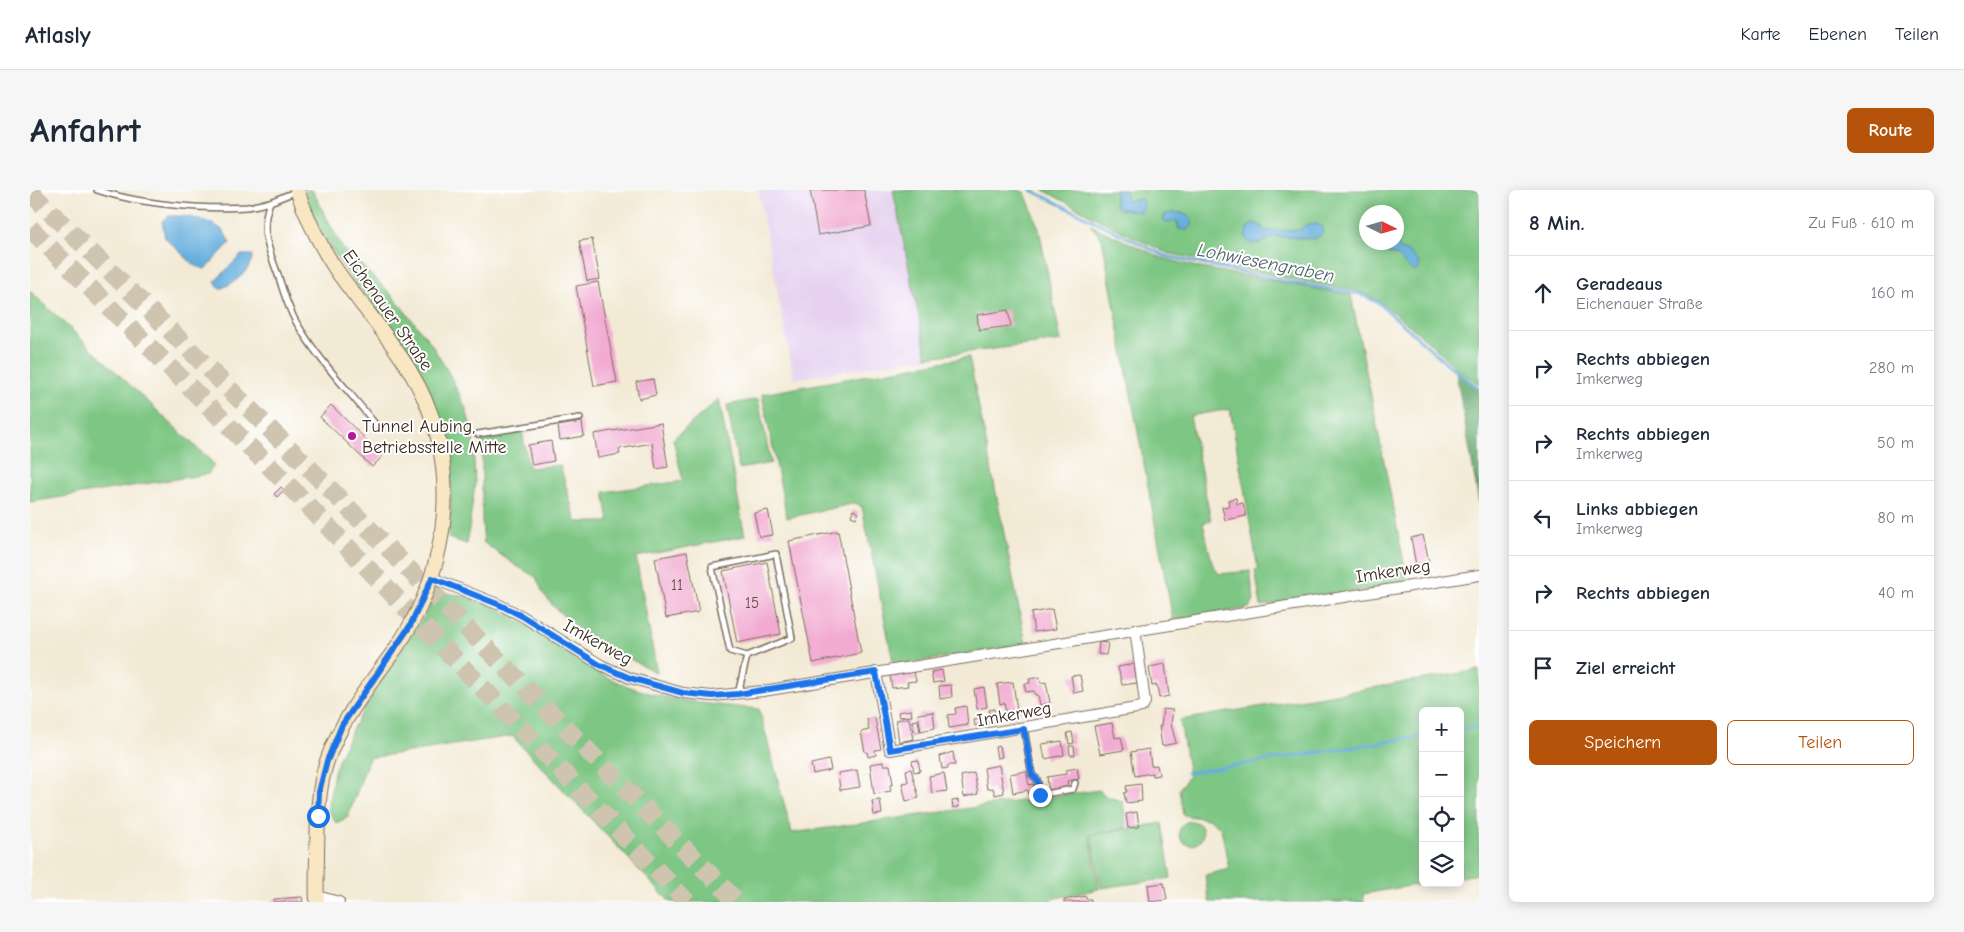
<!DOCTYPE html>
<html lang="de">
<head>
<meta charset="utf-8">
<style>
	:root { --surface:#fff; --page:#f6f6f7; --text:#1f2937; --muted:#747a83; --line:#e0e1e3; --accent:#b45309 }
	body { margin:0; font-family:"Comic Neue",sans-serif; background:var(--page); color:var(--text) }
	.controls { position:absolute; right:15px; bottom:15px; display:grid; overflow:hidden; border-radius:8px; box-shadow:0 2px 12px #0003 }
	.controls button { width:45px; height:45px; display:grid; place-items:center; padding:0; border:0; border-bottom:1px solid var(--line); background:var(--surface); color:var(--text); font:25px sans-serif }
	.compass { position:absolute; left:1329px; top:15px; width:45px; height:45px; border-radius:50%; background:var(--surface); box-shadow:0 2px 12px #0003; rotate:95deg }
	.stop { position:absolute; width:15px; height:15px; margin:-11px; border:4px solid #1a73e8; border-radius:50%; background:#fff }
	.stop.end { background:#1a73e8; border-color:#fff; box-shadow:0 1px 5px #0008 }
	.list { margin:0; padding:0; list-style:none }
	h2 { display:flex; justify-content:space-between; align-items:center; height:65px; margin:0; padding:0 20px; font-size:21px }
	h2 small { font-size:16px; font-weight:400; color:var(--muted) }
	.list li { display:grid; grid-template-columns:32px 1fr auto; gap:15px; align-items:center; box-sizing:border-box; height:75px; padding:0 20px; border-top:1px solid var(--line) }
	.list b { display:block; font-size:19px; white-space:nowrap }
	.list p { margin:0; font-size:16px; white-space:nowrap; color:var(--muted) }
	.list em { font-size:16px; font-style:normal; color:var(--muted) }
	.actions { display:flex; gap:10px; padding:15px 20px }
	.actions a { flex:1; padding:11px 0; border:1px solid var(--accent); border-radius:8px; text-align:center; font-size:18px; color:var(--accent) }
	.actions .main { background:var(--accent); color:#fff }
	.icon { flex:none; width:28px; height:28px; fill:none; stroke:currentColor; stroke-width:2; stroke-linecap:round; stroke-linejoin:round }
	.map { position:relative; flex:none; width:1449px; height:712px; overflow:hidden; border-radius:8px }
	header { display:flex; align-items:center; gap:30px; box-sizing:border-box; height:70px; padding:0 25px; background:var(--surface); border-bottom:1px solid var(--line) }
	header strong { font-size:24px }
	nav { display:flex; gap:28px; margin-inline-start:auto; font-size:18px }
	.intro { display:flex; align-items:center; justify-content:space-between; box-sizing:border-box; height:120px; padding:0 30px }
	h1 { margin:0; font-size:35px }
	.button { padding:12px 22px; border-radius:8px; background:var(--accent); color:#fff; font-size:18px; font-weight:700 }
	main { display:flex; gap:30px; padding:0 30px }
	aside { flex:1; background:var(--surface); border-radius:8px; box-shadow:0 2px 12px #0003 }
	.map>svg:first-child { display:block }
	.built { fill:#e6d2f0 }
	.green { fill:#7dc683; stroke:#5c7850; fill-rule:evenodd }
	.forest { fill:#66ab71; stroke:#506a48 }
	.water { fill:#65aedd; stroke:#506c7e }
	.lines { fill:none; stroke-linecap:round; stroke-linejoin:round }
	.stream { stroke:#65aedd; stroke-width:3 }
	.building { fill:#f2abd2 }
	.highway-tunnel { stroke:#cec4b0; stroke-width:19; stroke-dasharray:19 9; stroke-linecap:butt }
	.lane-casing { stroke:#7b6d5e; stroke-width:8 }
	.street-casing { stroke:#7b6d5e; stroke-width:12 }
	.secondary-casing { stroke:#7b6d5e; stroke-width:16 }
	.lane { stroke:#fff; stroke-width:5 }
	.street { stroke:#fff; stroke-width:10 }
	.secondary { stroke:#f9e7c3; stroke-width:14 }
	.route { stroke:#1a73e8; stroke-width:6 }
	.poi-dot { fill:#b5179e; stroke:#fff; stroke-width:2 }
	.labels { text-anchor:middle; stroke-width:4; stroke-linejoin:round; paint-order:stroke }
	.number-label { font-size:15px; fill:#694a4b }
	.street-label { font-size:18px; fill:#3b2a1e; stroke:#fff }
	.poi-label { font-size:18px; fill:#3b2a1e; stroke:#fff; text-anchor:start }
	.water-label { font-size:19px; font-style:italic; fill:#4c5f6a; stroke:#fff }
</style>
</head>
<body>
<header>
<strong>Atlasly</strong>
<nav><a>Karte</a><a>Ebenen</a><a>Teilen</a></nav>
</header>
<div class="intro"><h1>Anfahrt</h1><a class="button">Route</a></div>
<main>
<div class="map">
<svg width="1449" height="712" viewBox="0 0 1449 712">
	<rect width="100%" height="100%" fill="#fff"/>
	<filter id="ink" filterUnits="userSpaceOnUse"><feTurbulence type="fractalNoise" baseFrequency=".02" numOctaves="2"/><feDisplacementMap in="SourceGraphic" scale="10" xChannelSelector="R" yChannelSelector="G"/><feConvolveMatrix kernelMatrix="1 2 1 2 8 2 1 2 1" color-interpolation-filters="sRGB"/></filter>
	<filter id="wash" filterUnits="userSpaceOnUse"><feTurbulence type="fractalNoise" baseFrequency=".0096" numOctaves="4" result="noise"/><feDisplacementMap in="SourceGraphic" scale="20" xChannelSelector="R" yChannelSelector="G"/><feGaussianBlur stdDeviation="1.12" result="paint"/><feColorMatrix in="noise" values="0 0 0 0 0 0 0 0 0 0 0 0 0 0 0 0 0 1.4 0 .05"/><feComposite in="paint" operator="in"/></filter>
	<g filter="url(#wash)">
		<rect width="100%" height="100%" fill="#f3ead5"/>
		<polygon class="built" points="728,0 863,0 897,167 764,189"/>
		<g class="green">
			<path d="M275,0H282L312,57L361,104L400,152L420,185L436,219L443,245L445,294L437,354L418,348C426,283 415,218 378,163C341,108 294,66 275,0Z"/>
			<polygon points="863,0 989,0 995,3 1009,39 1031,151 897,167"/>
			<path d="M1013,0H1449V194L1428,180L1397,150L1351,112L1328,101L1265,90L1137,63L1085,38ZM1336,22H1366V52H1336Z"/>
			<polygon points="1060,35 1132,68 1171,78 1321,105 1378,393 1231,416 1225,380 1228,379 1200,219 1160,226 1181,331 1173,333 1182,373 1189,384 1220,381 1224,410 1219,418 1143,430 1072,49"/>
			<polygon points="0,101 184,274 178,284 0,312"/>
			<polygon points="939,167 996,454 864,476 832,317 826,313 757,328 732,204"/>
			<polygon points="689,209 715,346 606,367 627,483 556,446 524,417 513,403 506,387 485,375 454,353 452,331 452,252 463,246 492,241 499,278 530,275 546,332 579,332 574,302 653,291 643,249"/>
			<polygon points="728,209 741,273 709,279 697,215"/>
			<path d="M414,403C475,408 519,456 571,484C619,510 675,514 729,519L762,643L1069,600L1077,607L1093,611L1096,638L1060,645L1069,699L1021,709V712H640L482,546L339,568L318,627L306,633L298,619L304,582L309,568L323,538L347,497L396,423L404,404Z"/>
			<polygon points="1449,480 1449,684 1430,687 1430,521 1393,521 1393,693 1397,693 1333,704 1334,712 1179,712 1175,685 1199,679 1191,638 1178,629 1153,625 1149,599 1159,586 1150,530"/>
			<circle cx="1161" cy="643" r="12"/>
			<polygon points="1132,633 1141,688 1071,698 1061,645"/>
		</g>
		<polygon class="forest" points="1426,182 1449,200 1449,313"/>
		<g class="water">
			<polygon points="1085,0 1094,0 1097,11 1111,9 1114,16 1110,22 1090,19 1085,15"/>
			<polygon points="1142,22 1152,23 1161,28 1163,34 1158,40 1149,39 1147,31 1135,32 1133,30 1135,25"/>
			<path d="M139,26C155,25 178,29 191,39C195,42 197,48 200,53L175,79L165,76L135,48L132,31Z"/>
			<path d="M1223,33L1229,35L1236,41L1270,40C1277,33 1282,32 1291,36L1293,43L1285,49L1244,46L1232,53L1221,54L1215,47L1217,38Z"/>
			<polygon points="1366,52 1370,59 1379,62 1389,72 1389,80 1383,82 1367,66 1354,62 1351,57 1352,53"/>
			<path d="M211,65H223C219,83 206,92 190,99L185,91Z"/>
		</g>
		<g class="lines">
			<g class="stream">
				<polyline points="1001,0 1135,66 1258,92 1330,104 1350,114 1421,177 1449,198"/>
				<polyline points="1430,540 1449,537"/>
				<polyline points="1157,583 1393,546"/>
			</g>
		</g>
		<g id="blocks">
			<g class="building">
				<polygon points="780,0 834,0 841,36 788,45"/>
				<polygon points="562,49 570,89 557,91 549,51"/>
				<polygon points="568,92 587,192 564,196 546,96"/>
				<polygon points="978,120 981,136 949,140 947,125"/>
				<polygon points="623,189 626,205 609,209 606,192"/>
				<polygon points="301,215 353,266 342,277 290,227"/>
				<polygon points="552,232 554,246 530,250 528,236"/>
				<polygon points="631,233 638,277 626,279 622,253 589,259 590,264 568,268 564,244"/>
				<polygon points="521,251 524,271 502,275 498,255"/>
				<polygon points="251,297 254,300 247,307 244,304"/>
				<polygon points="1206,308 1207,314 1213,313 1216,326 1195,330 1192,317 1199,316 1198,310"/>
				<polygon points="738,320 743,345 729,347 724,323"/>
				<polygon points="823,320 829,323 826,328 821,326"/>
				<polygon points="808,341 831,463 783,473 759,351"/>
				<polygon points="1393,345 1399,372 1386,375 1381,348"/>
				<polygon points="657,362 669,422 636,428 625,368"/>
				<polygon points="737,372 751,444 707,453 693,381"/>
				<polygon points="1022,419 1026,439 1004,442 1001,423"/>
				<polygon points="1069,452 1078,453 1076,465 1068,464"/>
				<polygon points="1104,474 1107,493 1092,495 1088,477"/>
				<polygon points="1135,474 1139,506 1129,508 1127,495 1122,496 1119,477"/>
				<polygon points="912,480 914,491 903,493 901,482"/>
				<polygon points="884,482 886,491 877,492 878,496 862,498 860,486"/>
				<polygon points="1050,485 1053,501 1044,503 1041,486"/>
				<polygon points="1010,487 1011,493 1016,492 1020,513 1010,515 1008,505 1005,505 1004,501 996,502 994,494 1000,493 999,489"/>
				<polygon points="983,492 988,527 977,529 974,513 970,514 967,494"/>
				<polygon points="921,495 922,507 910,509 909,496"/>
				<polygon points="954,497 957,517 947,519 944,499"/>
				<polygon points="936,516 938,535 919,538 918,525 926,524 925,518"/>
				<polygon points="964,519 965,528 960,529 959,520"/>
				<polygon points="1133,519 1143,520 1141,534 1146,553 1132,556 1129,536 1131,536"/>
				<polygon points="881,520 882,526 869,527 868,522"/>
				<polygon points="903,522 905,538 891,541 888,524"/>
				<polygon points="845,528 851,559 845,560 846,565 838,567 837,562 835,562 831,542 839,540 837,529"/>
				<polygon points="879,528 883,549 869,552 866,530"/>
				<polygon points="958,528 959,533 945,536 944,530"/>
				<polygon points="888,530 890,542 884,543 882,531"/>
				<polygon points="1082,533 1085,548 1091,547 1094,560 1070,564 1064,536"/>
				<polygon points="1042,542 1044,553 1039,554 1037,543"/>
				<polygon points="1032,551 1034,565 1015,569 1012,554"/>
				<polygon points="970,556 972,567 967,568 965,557"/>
				<polygon points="1039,556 1044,556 1045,565 1040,565"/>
				<polygon points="1119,559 1121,576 1127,575 1129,585 1123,586 1122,583 1105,586 1101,562"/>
				<polygon points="923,562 925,575 918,575 918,578 912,579 910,566"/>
				<polygon points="799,570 801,580 783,584 781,574"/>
				<polygon points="888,570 890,581 884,582 882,571"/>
				<polygon points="854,572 854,575 860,575 863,594 860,595 861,601 844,604 840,574"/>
				<polygon points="969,575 974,603 965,605 963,598 957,599 954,578"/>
				<polygon points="1047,578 1049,589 1037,591 1039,599 1019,602 1017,587 1036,584 1036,580"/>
				<polygon points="881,579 889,608 876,611 872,593 878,592 876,580"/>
				<polygon points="827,580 830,597 810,600 808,583"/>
				<polygon points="996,581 999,595 1003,594 1005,604 999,605 998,600 983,603 980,584"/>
				<polygon points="914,583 917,601 902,603 899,586"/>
				<polygon points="944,583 948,604 934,607 931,586"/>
				<polygon points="1111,594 1112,611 1096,613 1094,603 1097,602 1096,596"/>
				<polygon points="850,610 852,624 844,625 842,611"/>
				<polygon points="928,610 929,617 923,618 922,611"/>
				<polygon points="1107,622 1109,637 1098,638 1096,624"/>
				<polygon points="1134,693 1137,710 1120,712 1118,695"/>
				<polygon points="1056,706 1056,709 1061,709 1061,712 1034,712 1034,710"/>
				<polygon points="272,707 273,712 244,712 244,709"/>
			</g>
		</g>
	</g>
	<g filter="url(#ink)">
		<use href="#blocks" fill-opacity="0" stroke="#7b6d5e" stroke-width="1"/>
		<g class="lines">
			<g class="highway-tunnel">
				<polyline points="0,2 274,273 707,712"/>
				<polyline points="0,38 264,301 657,712"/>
			</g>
			<g class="lane-casing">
				<g id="lane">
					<path d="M67,0C109,14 173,20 217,17C224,16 232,14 240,12"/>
					<path d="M267,1L240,12C230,39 237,55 247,82C253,99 258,120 268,135C289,171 320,202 346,235"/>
					<polyline points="448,244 550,228"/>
					<polyline points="708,504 717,466 762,448 746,364 682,377 700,461 717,466"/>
					<polyline points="994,539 1002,585 1007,589 1010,605 1043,599 1045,593"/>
				</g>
			</g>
			<g class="street-casing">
				<g id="street">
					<polyline points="402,388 470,415 492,426 571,475 600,488 653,503 682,506 733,501 1449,385"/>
					<polyline points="846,482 860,560 1112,517 1115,512 1105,439"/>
					<polyline points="287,706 309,712"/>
				</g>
			</g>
			<g class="secondary-casing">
				<path id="secondary" d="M267,0C277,29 290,56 307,81C345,135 393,182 408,248C425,320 408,398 366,458C341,493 311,529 297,571C287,600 288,631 287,661C287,678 286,695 287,712"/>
			</g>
			<use href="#lane" class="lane"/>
			<use href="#street" class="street"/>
			<use href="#secondary" class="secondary"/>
		</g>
	</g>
	<g class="lines" filter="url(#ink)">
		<polyline class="route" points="288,626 289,602 297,571 312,535 380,436 402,388 470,415 492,426 570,475 600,488 653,503 682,506 708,504 846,482 860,560 994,539 1002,585 1007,589 1010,605"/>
	</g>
	<circle class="poi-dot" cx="322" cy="246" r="5"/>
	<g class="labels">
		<g class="number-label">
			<text x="647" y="400">11</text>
			<text x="722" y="418">15</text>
		</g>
		<g class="street-label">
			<text transform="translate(358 120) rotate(55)" y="6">Eichenauer Straße</text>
			<text transform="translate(1363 381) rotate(-9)" y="6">Imkerweg</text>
			<text transform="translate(568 452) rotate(29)" y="6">Imkerweg</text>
			<text transform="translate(984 524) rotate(-10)" y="6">Imkerweg</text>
		</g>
		<g class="poi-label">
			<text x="332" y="242">Tunnel Aubing,<tspan x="332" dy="21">Betriebsstelle Mitte</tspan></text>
		</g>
		<g class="water-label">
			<text transform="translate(1236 72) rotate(11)" y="7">Lohwiesengraben</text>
		</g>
	</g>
</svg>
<div class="controls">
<button>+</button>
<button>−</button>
<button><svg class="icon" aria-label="locate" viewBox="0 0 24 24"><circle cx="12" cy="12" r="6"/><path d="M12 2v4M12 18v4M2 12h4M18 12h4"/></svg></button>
<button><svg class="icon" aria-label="layers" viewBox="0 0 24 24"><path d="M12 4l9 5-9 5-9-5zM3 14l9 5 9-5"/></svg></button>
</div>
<svg class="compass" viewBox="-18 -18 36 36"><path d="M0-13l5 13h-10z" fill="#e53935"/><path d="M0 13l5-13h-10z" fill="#747a83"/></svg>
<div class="stop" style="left:288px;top:626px"></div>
<div class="stop end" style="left:1010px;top:605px"></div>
</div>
<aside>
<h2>8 Min.<small>Zu Fuß · 610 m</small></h2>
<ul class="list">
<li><svg class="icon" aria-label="ahead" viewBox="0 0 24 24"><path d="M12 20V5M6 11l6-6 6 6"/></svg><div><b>Geradeaus</b><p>Eichenauer Straße</p></div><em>160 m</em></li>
<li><svg class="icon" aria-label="right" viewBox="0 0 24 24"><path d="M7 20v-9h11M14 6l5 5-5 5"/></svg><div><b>Rechts abbiegen</b><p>Imkerweg</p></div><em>280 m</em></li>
<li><svg class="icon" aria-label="right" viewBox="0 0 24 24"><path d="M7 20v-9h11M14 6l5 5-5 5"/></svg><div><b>Rechts abbiegen</b><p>Imkerweg</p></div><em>50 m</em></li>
<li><svg class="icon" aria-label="left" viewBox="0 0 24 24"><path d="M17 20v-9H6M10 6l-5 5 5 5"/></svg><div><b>Links abbiegen</b><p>Imkerweg</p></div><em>80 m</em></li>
<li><svg class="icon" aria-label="right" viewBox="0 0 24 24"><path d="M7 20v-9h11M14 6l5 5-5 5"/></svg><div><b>Rechts abbiegen</b></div><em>40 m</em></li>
<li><svg class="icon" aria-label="arrive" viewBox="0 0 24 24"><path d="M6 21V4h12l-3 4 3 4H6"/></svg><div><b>Ziel erreicht</b></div></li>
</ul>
<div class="actions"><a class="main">Speichern</a><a>Teilen</a></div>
</aside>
</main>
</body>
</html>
